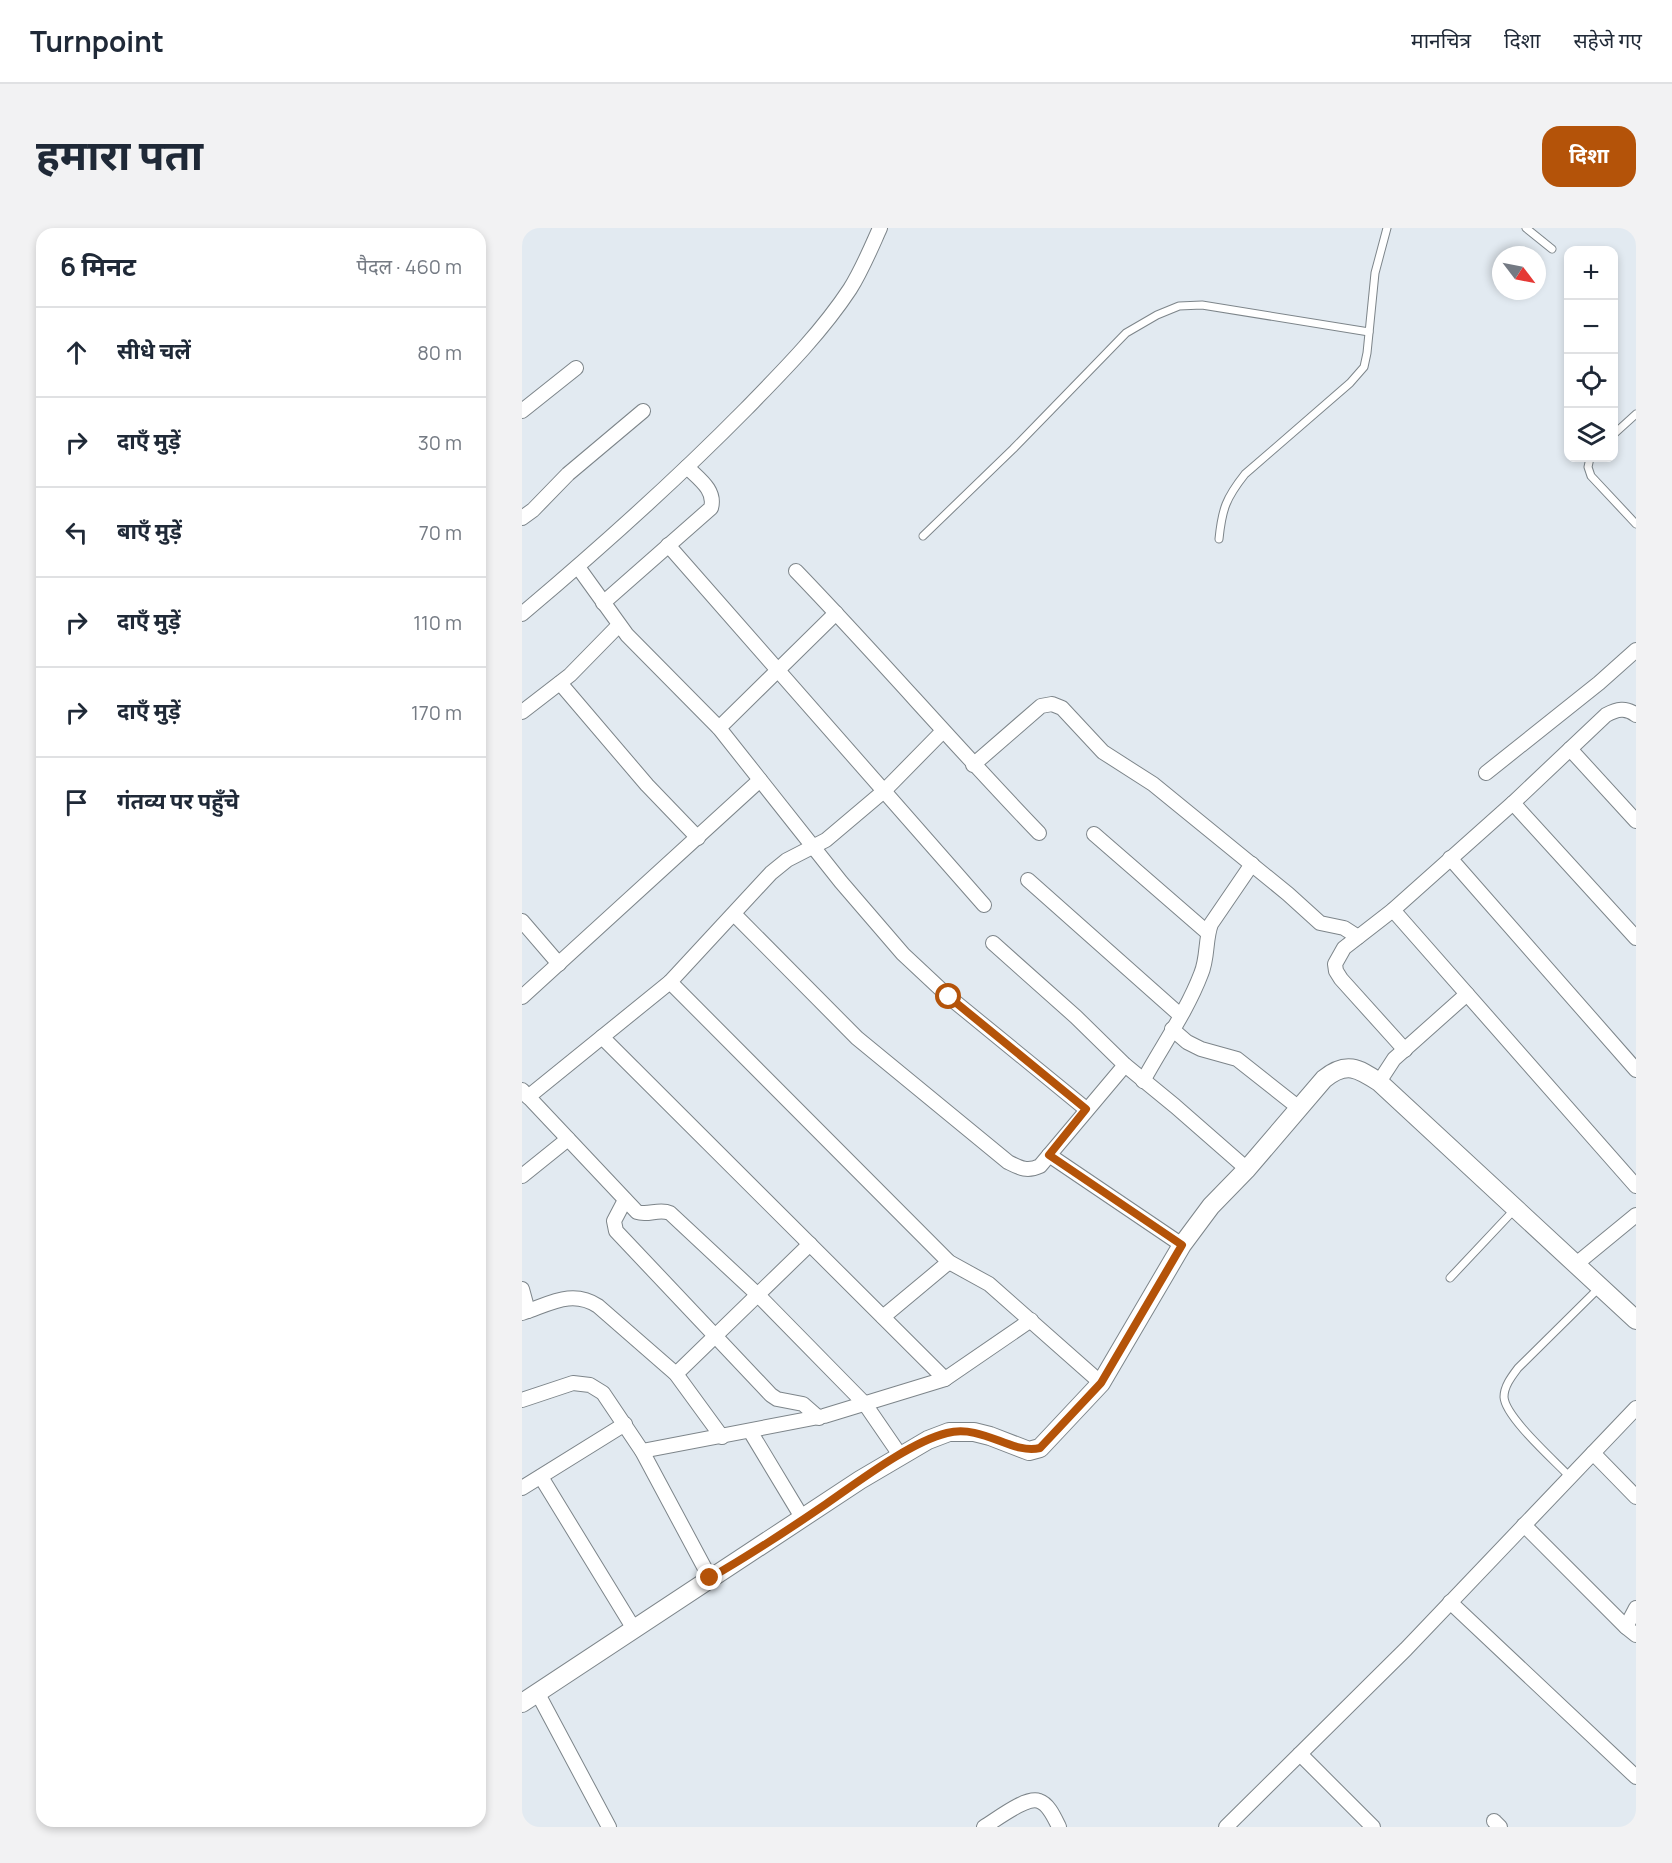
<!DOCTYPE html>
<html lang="hi">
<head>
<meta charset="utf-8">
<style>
	:root { --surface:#fff; --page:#f2f2f3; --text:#1f2937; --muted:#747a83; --line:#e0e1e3; --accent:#b45309 }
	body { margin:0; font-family:Manrope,"Noto Sans Devanagari",sans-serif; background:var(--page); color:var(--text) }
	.controls { position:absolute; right:18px; top:18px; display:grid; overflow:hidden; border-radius:12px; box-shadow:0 3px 9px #0003 }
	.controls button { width:54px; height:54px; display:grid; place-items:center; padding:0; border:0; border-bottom:2px solid var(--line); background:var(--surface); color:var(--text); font:30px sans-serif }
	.compass { position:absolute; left:970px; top:18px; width:54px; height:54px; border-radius:50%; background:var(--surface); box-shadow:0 3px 9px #0003; rotate:122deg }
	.stop { position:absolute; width:18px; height:18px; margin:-14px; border:4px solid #b45309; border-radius:50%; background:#fff }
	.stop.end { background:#b45309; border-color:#fff; box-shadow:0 2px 6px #0008 }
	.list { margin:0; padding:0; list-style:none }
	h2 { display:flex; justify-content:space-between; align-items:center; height:78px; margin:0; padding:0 24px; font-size:26px }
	h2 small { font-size:20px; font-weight:400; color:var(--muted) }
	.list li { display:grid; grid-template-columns:39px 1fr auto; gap:18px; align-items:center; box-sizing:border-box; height:90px; padding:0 24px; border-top:2px solid var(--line) }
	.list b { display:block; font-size:22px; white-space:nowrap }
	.list em { font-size:20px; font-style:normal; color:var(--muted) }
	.icon { flex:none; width:33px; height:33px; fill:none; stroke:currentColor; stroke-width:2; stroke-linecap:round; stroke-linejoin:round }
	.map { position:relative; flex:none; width:1114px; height:1599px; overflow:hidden; border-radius:18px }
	header { display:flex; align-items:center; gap:36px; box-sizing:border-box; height:84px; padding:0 30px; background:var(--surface); border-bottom:2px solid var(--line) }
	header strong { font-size:28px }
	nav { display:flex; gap:33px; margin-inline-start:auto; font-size:21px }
	.intro { display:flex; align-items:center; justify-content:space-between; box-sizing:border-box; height:144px; padding:0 36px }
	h1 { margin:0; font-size:42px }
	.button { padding:15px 27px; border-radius:18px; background:var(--accent); color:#fff; font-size:21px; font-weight:700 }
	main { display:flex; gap:36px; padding:0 36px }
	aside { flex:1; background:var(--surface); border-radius:18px; box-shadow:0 3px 9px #0003 }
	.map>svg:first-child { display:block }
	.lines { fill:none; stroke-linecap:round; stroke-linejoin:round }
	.lane-casing { stroke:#7d858a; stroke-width:9 }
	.street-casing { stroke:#7d858a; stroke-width:16 }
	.secondary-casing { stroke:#7d858a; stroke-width:20 }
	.lane { stroke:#fff; stroke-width:7 }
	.street { stroke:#fff; stroke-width:14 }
	.secondary { stroke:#fff; stroke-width:18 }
	.route { stroke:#b45309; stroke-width:8 }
</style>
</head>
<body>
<header>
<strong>Turnpoint</strong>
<nav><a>मानचित्र</a><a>दिशा</a><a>सहेजे गए</a></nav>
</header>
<div class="intro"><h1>हमारा पता</h1><a class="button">दिशा</a></div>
<main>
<aside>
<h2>6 मिनट<small>पैदल · 460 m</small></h2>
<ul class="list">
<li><svg class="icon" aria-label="ahead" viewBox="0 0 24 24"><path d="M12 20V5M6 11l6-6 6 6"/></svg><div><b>सीधे चलें</b></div><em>80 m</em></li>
<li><svg class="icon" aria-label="right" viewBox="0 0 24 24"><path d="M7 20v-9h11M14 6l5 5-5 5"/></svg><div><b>दाएँ मुड़ें</b></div><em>30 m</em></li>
<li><svg class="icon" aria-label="left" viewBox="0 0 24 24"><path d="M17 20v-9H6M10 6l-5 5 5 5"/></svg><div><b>बाएँ मुड़ें</b></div><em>70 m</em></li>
<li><svg class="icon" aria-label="right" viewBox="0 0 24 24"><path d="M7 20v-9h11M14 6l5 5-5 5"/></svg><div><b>दाएँ मुड़ें</b></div><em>110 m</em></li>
<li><svg class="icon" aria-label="right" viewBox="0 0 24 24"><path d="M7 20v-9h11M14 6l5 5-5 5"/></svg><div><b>दाएँ मुड़ें</b></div><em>170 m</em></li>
<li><svg class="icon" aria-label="arrive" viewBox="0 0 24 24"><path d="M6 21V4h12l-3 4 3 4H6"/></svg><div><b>गंतव्य पर पहुँचे</b></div></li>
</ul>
</aside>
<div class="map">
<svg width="1114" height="1599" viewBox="0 0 1114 1599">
	<rect width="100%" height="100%" fill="#e2eaf1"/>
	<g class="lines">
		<g class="lane-casing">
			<g id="lane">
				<polyline points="1004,0 1030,21"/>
				<polyline points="1092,206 1114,186"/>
				<polyline points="1068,230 1066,239 1069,248 1114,296"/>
				<polyline points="401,308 491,221 604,105 635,87 657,78 680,77 847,104"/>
				<path d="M697,311C700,281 704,270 723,246L828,155L842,139L845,125L853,45L865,0"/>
				<polyline points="928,1050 993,981"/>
				<path d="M1048,1249C1033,1233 983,1189 982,1169C982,1158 990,1148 996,1140L1078,1059"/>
			</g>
		</g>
		<g class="street-casing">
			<g id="street">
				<polyline points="0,183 54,140"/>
				<polyline points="0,290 11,282 46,246 121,183"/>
				<polyline points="146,317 462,677"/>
				<polyline points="56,339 105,407 197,500 319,654 381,726 427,769 564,881"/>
				<path d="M274,343C357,429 434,519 517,605"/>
				<path d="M81,375L189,280C194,262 177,251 165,239"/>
				<path d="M0,386C77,321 153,253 224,181C261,143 299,105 328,61C340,42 349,20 358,0"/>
				<polyline points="38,455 125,557 176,610"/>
				<polyline points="0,484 48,447 97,397"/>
				<polyline points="197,500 314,385"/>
				<polyline points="1048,521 1114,593"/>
				<polyline points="451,537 519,478 530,476 540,480 581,524 631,556 766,666 798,695 822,700 836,709"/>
				<polyline points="964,545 1077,455 1114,422"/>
				<polyline points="991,575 1114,710"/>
				<polyline points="572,606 686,705"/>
				<polyline points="928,630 1114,842"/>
				<polyline points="506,652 658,787"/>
				<polyline points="871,682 1114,958"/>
				<path d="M212,686L335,810L486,934C498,940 505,944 518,938L603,837"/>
				<polyline points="0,693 37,736"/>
				<polyline points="471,715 554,789 603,837 653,878 725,941"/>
				<polyline points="148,754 249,645 265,632 304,612 362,563 421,503"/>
				<polyline points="0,769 238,552"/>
				<polyline points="650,801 665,814 679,821 715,831 777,880"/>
				<polyline points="80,809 423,1151"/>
				<path d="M883,822L819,751L814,743L813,736L822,720L871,682L991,575L1084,487C1095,481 1104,479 1114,487"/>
				<path d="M621,853C640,818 665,783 679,746C686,730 683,712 689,696L730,636"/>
				<polyline points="857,854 872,831 945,766"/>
				<path d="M0,862L115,984C126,988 137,980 148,985L236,1067L343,1176L378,1227"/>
				<polyline points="6,869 148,754 427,1034 467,1056 579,1155"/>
				<polyline points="527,927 660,1017"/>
				<polyline points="0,948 46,911"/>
				<polyline points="103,972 92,993 94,1003 249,1167 255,1171 281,1176 297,1190"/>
				<polyline points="1053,1037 1114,987"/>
				<polyline points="0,1061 6,1083"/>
				<path d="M0,1085C28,1076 50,1061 76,1078L154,1146L200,1209"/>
				<polyline points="361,1089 427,1034"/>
				<polyline points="154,1146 288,1016"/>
				<polyline points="0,1172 51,1155 68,1157 81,1165 120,1223 188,1350"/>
				<polyline points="228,1203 281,1291"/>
				<polyline points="120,1223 302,1188 423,1151 509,1092"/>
				<polyline points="1071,1225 1114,1269"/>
				<polyline points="19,1249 112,1401"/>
				<polyline points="0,1260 103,1196"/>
				<polyline points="1002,1297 1104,1399"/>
				<polyline points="928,1374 1114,1549"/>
				<polyline points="1114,1380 1104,1399 1114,1407"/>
				<polyline points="15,1464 87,1599"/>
				<polyline points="778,1526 851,1599"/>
				<polyline points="972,1593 978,1599"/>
				<path d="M462,1599C474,1592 504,1568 517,1573C527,1576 533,1591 537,1599"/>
				<polyline points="704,1599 884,1421 1114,1180"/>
			</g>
		</g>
		<g class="secondary-casing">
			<path id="secondary" d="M0,1475L338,1252L406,1212L427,1204H452L468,1208L507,1223L518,1220L579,1155L660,1017L689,978L725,941L802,851C824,833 836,840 857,854L1114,1092"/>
		</g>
		<use href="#lane" class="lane"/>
		<use href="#street" class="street"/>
		<use href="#secondary" class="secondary"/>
	</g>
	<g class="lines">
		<path class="route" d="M188,1350C228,1327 266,1302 304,1276C336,1254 388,1214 425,1205C461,1196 490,1227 518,1220L579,1155L660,1017L527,927L564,881L427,769"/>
	</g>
</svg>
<div class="controls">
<button>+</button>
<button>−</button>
<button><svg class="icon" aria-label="locate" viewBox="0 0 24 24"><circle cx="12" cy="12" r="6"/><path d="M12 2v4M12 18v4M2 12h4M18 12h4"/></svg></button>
<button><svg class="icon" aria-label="layers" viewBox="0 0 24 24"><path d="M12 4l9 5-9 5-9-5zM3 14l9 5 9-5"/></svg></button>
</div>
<svg class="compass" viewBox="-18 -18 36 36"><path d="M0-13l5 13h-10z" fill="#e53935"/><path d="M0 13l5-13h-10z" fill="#747a83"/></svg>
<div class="stop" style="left:427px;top:769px"></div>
<div class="stop end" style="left:188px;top:1350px"></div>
</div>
</main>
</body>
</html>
